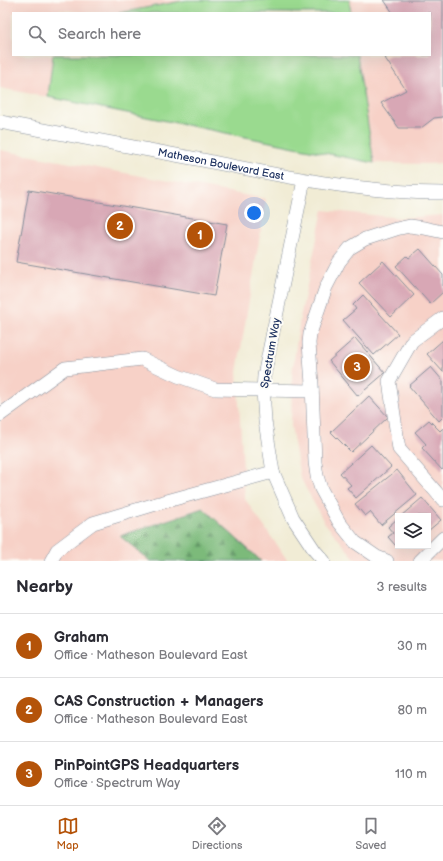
<!DOCTYPE html>
<html lang="en">
<head>
<meta charset="utf-8">
<style>
	:root { --surface:#fff; --page:#f2f2f3; --text:#2b2b33; --muted:#7c7c81; --line:#e1e1e2; --accent:#b45309 }
	body { margin:0; font-family:"Balsamiq Sans",sans-serif; background:var(--page); color:var(--text) }
	.controls { position:absolute; right:12px; bottom:12px; display:grid; overflow:hidden; border-radius:0px; box-shadow:0 4px 16px #0002 }
	.controls button { width:36px; height:36px; display:grid; place-items:center; padding:0; border:0; border-bottom:1px solid var(--line); background:var(--surface); color:var(--text); font:20px sans-serif }
	.you { position:absolute; left:254px; top:213px; width:14px; height:14px; margin:-10px; border:3px solid #fff; border-radius:50%; background:#1a73e8; box-shadow:0 0 0 6px #1a73e833 }
	.badge { display:grid; place-items:center; width:26px; height:26px; border-radius:50%; background:var(--accent); color:#fff; font-size:13px; font-weight:700 }
	.pin { position:absolute; translate:-50% -50%; border:2px solid #fff; box-shadow:0 1px 4px #0006 }
	.list { margin:0; padding:0; list-style:none }
	h2 { display:flex; justify-content:space-between; align-items:center; height:52px; margin:0; padding:0 16px; font-size:17px }
	h2 small { font-size:13px; font-weight:400; color:var(--muted) }
	.list li { display:grid; grid-template-columns:26px 1fr auto; gap:12px; align-items:center; box-sizing:border-box; height:64px; padding:0 16px; border-top:1px solid var(--line) }
	.list b { display:block; font-size:15px; white-space:nowrap }
	.list p { margin:0; font-size:13px; white-space:nowrap; color:var(--muted) }
	.list em { font-size:13px; font-style:normal; color:var(--muted) }
	.icon { flex:none; width:22px; height:22px; fill:none; stroke:currentColor; stroke-width:2; stroke-linecap:round; stroke-linejoin:round }
	.map { position:relative; flex:none; width:443px; height:561px; overflow:hidden }
	.search { position:absolute; background:var(--surface); box-shadow:0 4px 16px #0002; left:12px; right:12px; top:12px; height:44px; display:flex; align-items:center; gap:10px; box-sizing:border-box; padding:0 14px; border-radius:0px; color:var(--muted); font-size:15px }
	.sheet { height:244px; background:var(--surface) }
	nav { display:flex; justify-content:space-around; align-items:center; box-sizing:border-box; height:56px; border-top:1px solid var(--line); background:var(--surface); font-size:11px; color:var(--muted) }
	nav a { display:grid; justify-items:center; gap:2px }
	nav .on { color:var(--accent) }
	.map>svg:first-child { display:block }
	.built { fill:#f7d1c7; fill-rule:evenodd }
	.grass { fill:#9ada8f; stroke:#5a8476 }
	.forest { fill:url(#forest-firs); stroke:#4b746c }
	.building { fill:#d8a7b5 }
	.lines { fill:none; stroke-linecap:round; stroke-linejoin:round }
	.minor-casing { stroke:#868e9a; stroke-width:14 }
	.minor { stroke:#fff; stroke-width:13 }
	.labels { text-anchor:middle; stroke-width:4; stroke-linejoin:round; paint-order:stroke }
	.street-label { font-size:11px; fill:#1b2f5e; stroke:#fdfcf7 }
</style>
</head>
<body>
<div class="map">
<svg width="443" height="561" viewBox="0 0 443 561">
	<defs>
		<pattern id="forest-firs" width="22" height="20" patternUnits="userSpaceOnUse"><rect width="22" height="20" fill="#7bba7a"/><path d="M5 1l3.5 6h-7zM16 11l3.5 6h-7z" fill="#649867"/></pattern>
	</defs>
	<rect width="100%" height="100%" fill="#fdfcf7"/>
	<filter id="ink" filterUnits="userSpaceOnUse"><feTurbulence type="fractalNoise" baseFrequency=".025" numOctaves="2"/><feDisplacementMap in="SourceGraphic" scale="8" xChannelSelector="R" yChannelSelector="G"/><feConvolveMatrix kernelMatrix="1 2 1 2 8 2 1 2 1" color-interpolation-filters="sRGB"/></filter>
	<filter id="wash" filterUnits="userSpaceOnUse"><feTurbulence type="fractalNoise" baseFrequency=".012" numOctaves="4" result="noise"/><feDisplacementMap in="SourceGraphic" scale="16" xChannelSelector="R" yChannelSelector="G"/><feGaussianBlur stdDeviation="0.9" result="paint"/><feColorMatrix in="noise" values="0 0 0 0 0 0 0 0 0 0 0 0 0 0 0 0 0 1.4 0 .05"/><feComposite in="paint" operator="in"/></filter>
	<g filter="url(#wash)">
		<rect width="100%" height="100%" fill="#f1ecd5"/>
		<g class="built">
			<polygon points="0,0 187,0 119,13 86,13 59,10 58,13 13,13 13,55 53,55 48,97 0,88"/>
			<polygon points="349,0 443,0 443,163 427,164 374,163 357,55 430,55 430,13 351,13"/>
			<polygon points="0,150 266,199 237,372 245,499 288,561 0,561"/>
			<path d="M323,210L401,218L443,215V561H357L324,522L300,477L291,426L292,374L300,318ZM398,516H428V546H398Z"/>
		</g>
		<g class="grass">
			<polygon points="187,0 349,0 351,13 119,13"/>
			<polygon points="53,55 357,55 374,163 48,97"/>
		</g>
		<polygon class="forest" points="203,508 261,561 150,561 120,536"/>
		<g id="blocks">
			<g class="building">
				<polygon points="384,0 443,0 443,117 434,118 421,128 399,128 381,103 406,90 385,58 390,55 430,55 430,13 393,13"/>
				<polygon points="29,190 227,224 214,296 16,262"/>
				<polygon points="420,249 443,275 443,292 430,304 396,266 407,256 409,258"/>
				<polygon points="383,261 414,295 391,317 359,283"/>
				<polygon points="363,295 398,334 374,355 343,320 356,309 353,305"/>
				<polygon points="355,338 385,373 358,396 329,361"/>
				<polygon points="443,340 443,372 427,354"/>
				<polygon points="431,367 443,381 443,417 439,421 409,386"/>
				<polygon points="369,396 388,417 351,452 331,432"/>
				<polygon points="429,420 440,431 443,428 443,469 442,470 422,448 426,444 415,432"/>
				<polygon points="371,445 391,467 356,498 347,488 351,485 340,473"/>
				<polygon points="397,470 417,495 381,525 370,512 365,516 355,504"/>
				<polygon points="422,498 441,520 428,531 428,516 401,516"/>
				<polygon points="398,518 398,545 396,546 388,537 393,533 388,527"/>
			</g>
		</g>
	</g>
	<g filter="url(#ink)">
		<use href="#blocks" fill-opacity="0" stroke="#868e9a" stroke-width="1"/>
		<g class="lines">
			<g class="minor-casing">
				<g id="minor">
					<path id="s1" d="M0,122C66,135 131,146 197,159C278,175 360,193 443,193"/>
					<polyline points="304,180 264,376 263,390 265,421 273,472 293,518 315,551 324,561"/>
					<polyline points="443,318 412,341 389,381 399,449 443,500"/>
					<polyline points="0,415 65,368 142,359 178,376 215,389 312,391"/>
					<polyline points="51,561 57,550 93,523 156,504 273,472"/>
					<polyline points="387,561 377,557 355,542 339,522 321,489 317,476 315,462 312,384 309,343 310,334 326,287 339,262 350,248 365,239 396,229 410,226 424,228 443,232"/>
					<polyline points="420,561 443,538"/>
				</g>
			</g>
			<use href="#minor" class="minor"/>
		</g>
	</g>
	<g class="labels">
		<g class="street-label">
			<text dy="4" stroke="none"><textPath href="#s1" startOffset="225">Matheson Boulevard East</textPath></text>
			<text transform="translate(270 353) rotate(-80)" y="4">Spectrum Way</text>
		</g>
	</g>
</svg>
<div class="controls">
<button><svg class="icon" aria-label="layers" viewBox="0 0 24 24"><path d="M12 4l9 5-9 5-9-5zM3 14l9 5 9-5"/></svg></button>
</div>
<div class="you"></div>
<div class="pin badge" style="left:200px;top:235px">1</div>
<div class="pin badge" style="left:120px;top:226px">2</div>
<div class="pin badge" style="left:357px;top:367px">3</div>
<div class="search"><svg class="icon" aria-label="search" viewBox="0 0 24 24"><circle cx="10" cy="10" r="6"/><path d="M15 15l6 6"/></svg>Search here</div>
</div>
<section class="sheet">
<h2>Nearby<small>3 results</small></h2>
<ul class="list">
<li><span class="badge">1</span><div><b>Graham</b><p>Office · Matheson Boulevard East</p></div><em>30 m</em></li>
<li><span class="badge">2</span><div><b>CAS Construction + Managers</b><p>Office · Matheson Boulevard East</p></div><em>80 m</em></li>
<li><span class="badge">3</span><div><b>PinPointGPS Headquarters</b><p>Office · Spectrum Way</p></div><em>110 m</em></li>
</ul>
</section>
<nav>
<a class="on"><svg class="icon" aria-label="map" viewBox="0 0 24 24"><path d="M3 6l6-2 6 2 6-2v14l-6 2-6-2-6 2zM9 4v14M15 6v14"/></svg>Map</a>
<a><svg class="icon" aria-label="directions" viewBox="0 0 24 24"><path d="M12 3l9 9-9 9-9-9zM9 14v-3h6M13 9l2 2-2 2"/></svg>Directions</a>
<a><svg class="icon" aria-label="saved" viewBox="0 0 24 24"><path d="M7 4h10v16l-5-4-5 4z"/></svg>Saved</a>
</nav>
</body>
</html>
